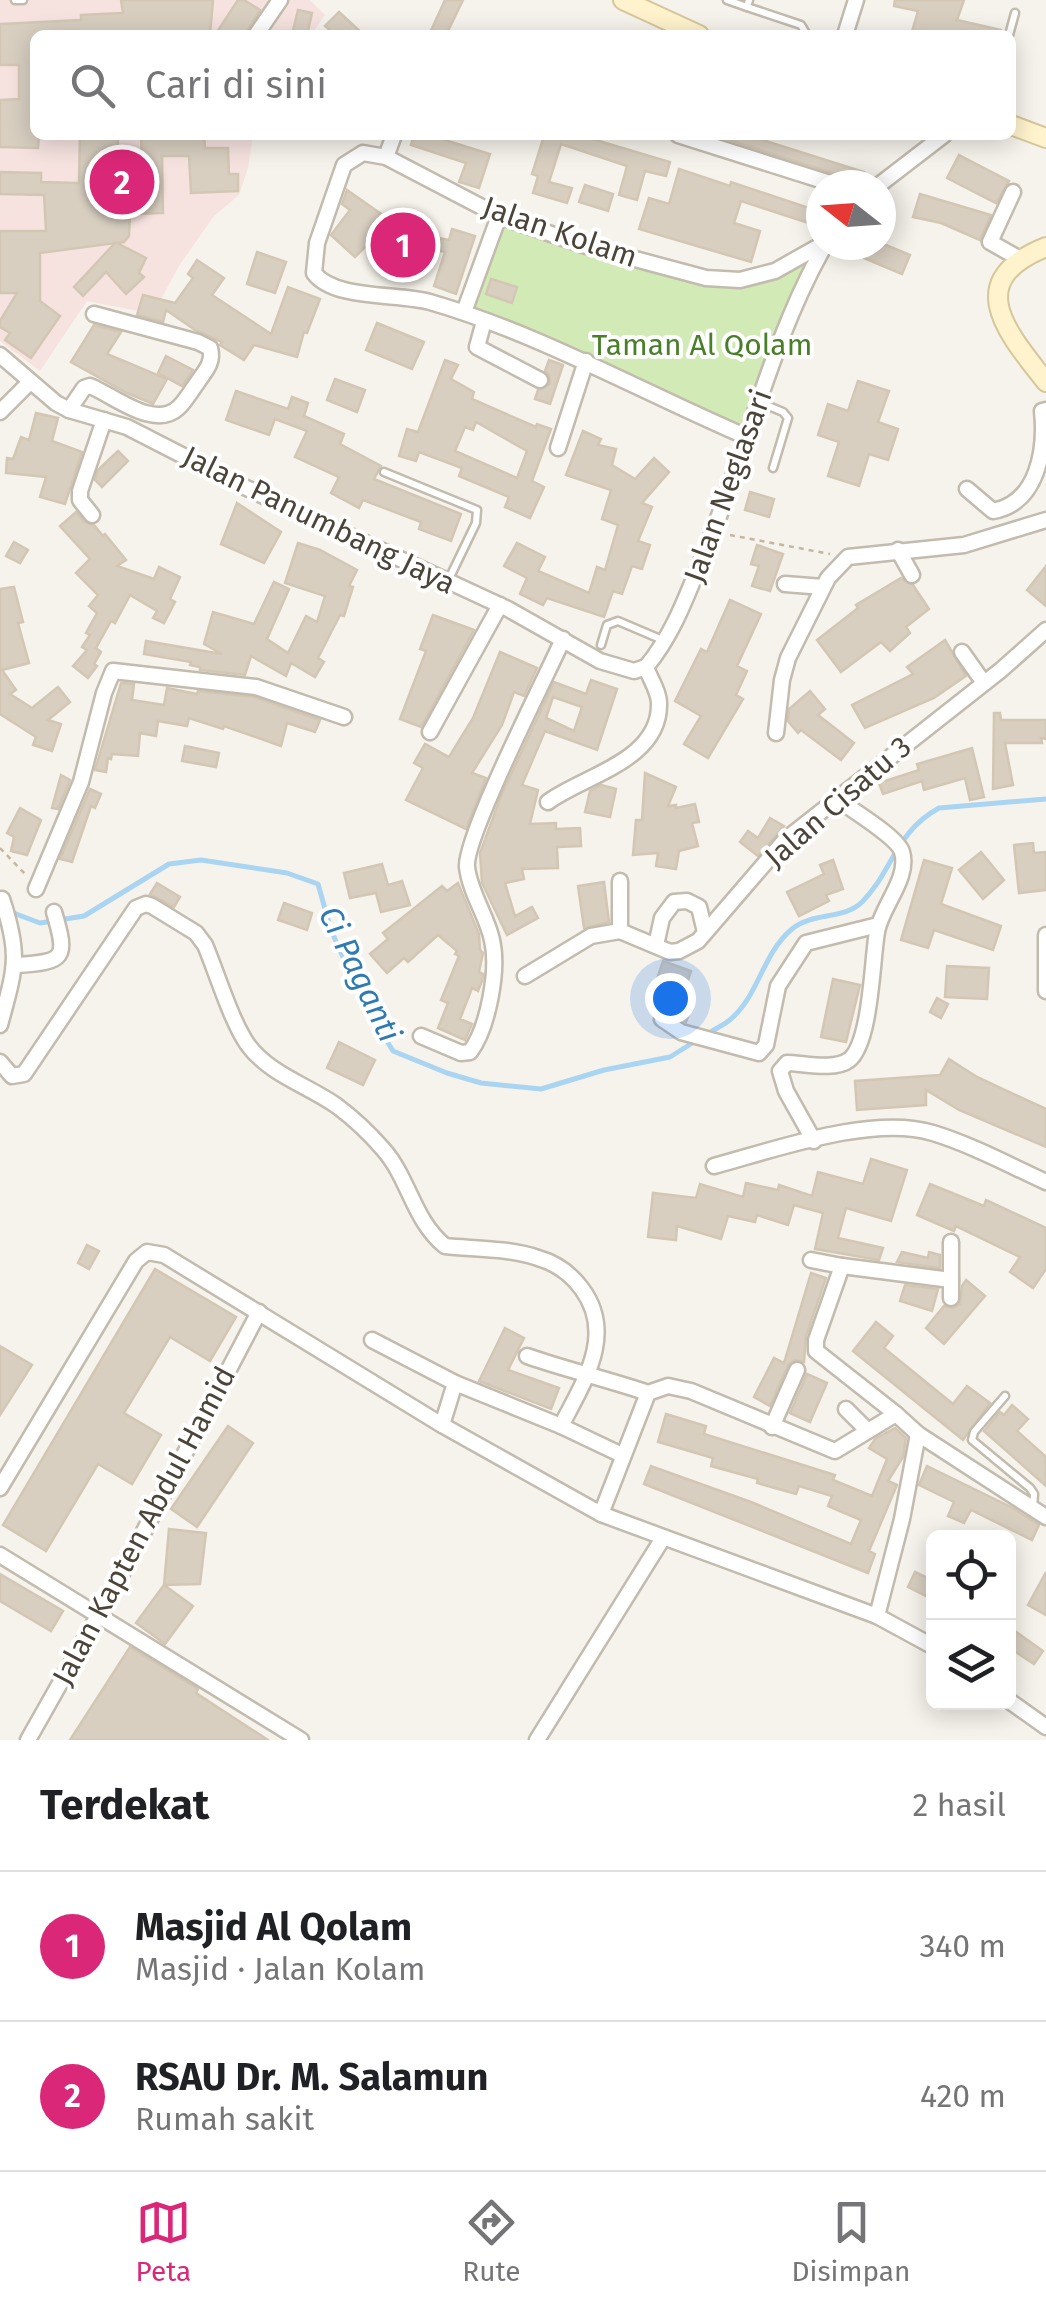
<!DOCTYPE html>
<html lang="id">
<head>
<meta charset="utf-8">
<style>
	:root { --surface:#fff; --page:#f6f6f6; --text:#202124; --muted:#757577; --line:#e0e0e0; --accent:#db2777 }
	body { margin:0; font-family:"Fira Sans",sans-serif; background:var(--page); color:var(--text) }
	.controls { position:absolute; right:30px; bottom:30px; display:grid; overflow:hidden; border-radius:15px; box-shadow:0 5px 25px #0003 }
	.controls button { width:90px; height:90px; display:grid; place-items:center; padding:0; border:0; border-bottom:2px solid var(--line); background:var(--surface); color:var(--text); font:50px sans-serif }
	.compass { position:absolute; left:806px; top:170px; width:90px; height:90px; border-radius:50%; background:var(--surface); box-shadow:0 5px 25px #0003; rotate:287deg }
	.you { position:absolute; left:670px; top:998px; width:35px; height:35px; margin:-25px; border:8px solid #fff; border-radius:50%; background:#1a73e8; box-shadow:0 0 0 15px #1a73e833 }
	.badge { display:grid; place-items:center; width:65px; height:65px; border-radius:50%; background:var(--accent); color:#fff; font-size:32px; font-weight:700 }
	.pin { position:absolute; translate:-50% -50%; border:5px solid #fff; box-shadow:0 2px 10px #0006 }
	.list { margin:0; padding:0; list-style:none }
	h2 { display:flex; justify-content:space-between; align-items:center; height:130px; margin:0; padding:0 40px; font-size:42px }
	h2 small { font-size:32px; font-weight:400; color:var(--muted) }
	.list li { display:grid; grid-template-columns:65px 1fr auto; gap:30px; align-items:center; box-sizing:border-box; height:150px; padding:0 40px; border-top:2px solid var(--line) }
	.list b { display:block; font-size:38px; white-space:nowrap }
	.list p { margin:0; font-size:32px; white-space:nowrap; color:var(--muted) }
	.list em { font-size:32px; font-style:normal; color:var(--muted) }
	.icon { flex:none; width:55px; height:55px; fill:none; stroke:currentColor; stroke-width:2; stroke-linecap:round; stroke-linejoin:round }
	.map { position:relative; flex:none; width:1046px; height:1740px; overflow:hidden }
	.search { position:absolute; background:var(--surface); box-shadow:0 5px 25px #0003; left:30px; right:30px; top:30px; height:110px; display:flex; align-items:center; gap:25px; box-sizing:border-box; padding:0 35px; border-radius:15px; color:var(--muted); font-size:38px }
	.sheet { height:430px; background:var(--surface) }
	nav { display:flex; justify-content:space-around; align-items:center; box-sizing:border-box; height:140px; border-top:2px solid var(--line); background:var(--surface); font-size:28px; color:var(--muted) }
	nav a { display:grid; justify-items:center; gap:5px }
	nav .on { color:var(--accent) }
	.map>svg:first-child { display:block }
	.medical { fill:#f6e3e0 }
	.green { fill:#d2eab5 }
	.lines { fill:none; stroke-linecap:round; stroke-linejoin:round }
	.stream { stroke:#a9d4f2; stroke-width:5 }
	.building { fill:#d8cfc1; stroke:#d3c7b4; stroke-width:2.5; fill-rule:evenodd }
	.lane-casing { stroke:#c2bbae; stroke-width:11 }
	.street-casing { stroke:#c2bbae; stroke-width:19 }
	.secondary-casing { stroke:#d6c79b; stroke-width:22 }
	.path { stroke:#c4b79f; stroke-width:2.5; stroke-dasharray:5 5; stroke-linecap:butt }
	.lane { stroke:#fff; stroke-width:6 }
	.street { stroke:#fff; stroke-width:14 }
	.secondary { stroke:#fff3cd; stroke-width:18 }
	.labels { text-anchor:middle; stroke-width:8; stroke-linejoin:round; paint-order:stroke }
	.street-label { font-size:30px; fill:#4b4439; stroke:#fff }
	.park-label { font-size:30px; fill:#4a7f2a; stroke:#fff }
	.water-label { font-size:32px; font-style:italic; fill:#2e7ab2; stroke:#fff }
</style>
</head>
<body>
<div class="map">
<svg width="1046" height="1740" viewBox="0 0 1046 1740">
	<rect width="100%" height="100%" fill="#f6f3ec"/>
	<polygon class="medical" points="0,0 310,0 325,15 311,35 35,35 35,135 253,135 248,168 239,195 214,216 179,266 153,314 87,301 40,371 0,341"/>
	<polygon class="green" points="499,216 583,245 740,280 821,245 747,437 464,312"/>
	<g class="lines">
		<g class="stream">
			<polyline points="8,911 40,923 84,916 169,864 201,860 287,873 318,884 331,930 362,1000 393,1051 447,1073 481,1083 541,1089 604,1070 670,1057 697,1040"/>
			<path d="M706,1035C714,1029 725,1025 732,1018C759,994 763,953 792,929C812,912 844,920 862,902C893,871 895,832 939,808L1046,799"/>
		</g>
	</g>
	<g class="building">
		<polygon points="121,0 213,0 210,35 35,35 35,135 39,135 38,148 0,147 0,100 19,99 19,65 0,65 0,24 81,20 81,15 123,13"/>
		<polygon points="238,0 244,0 260,10 245,35 215,35"/>
		<polygon points="445,0 463,0 446,35 429,35"/>
		<polygon points="895,0 964,0 957,20 1001,30 1001,35 911,35 918,11 894,6"/>
		<polygon points="298,10 312,13 307,35 292,35"/>
		<polygon points="339,12 364,35 335,35 325,26"/>
		<polygon points="80,135 118,135 117,182 143,181 141,135 204,135 205,148 228,148 229,174 238,174 238,191 191,193 189,156 162,156 163,213 130,214 129,236 124,242 117,243 146,258 139,273 144,277 126,294 106,272 83,296 74,287 115,243 40,253 40,301 60,316 31,358 5,340 10,333 0,327 0,321 17,293 0,293 0,231 46,231 44,195 0,194 0,172 41,173 41,182 79,183"/>
		<polygon points="414,135 429,135 490,154 479,188 459,182 466,163 411,145"/>
		<polygon points="540,135 579,135 670,162 666,176 645,171 637,200 619,195 627,166 561,144 549,182 572,188 567,203 533,193 538,176 532,174 543,139"/>
		<polygon points="713,135 747,135 864,172 858,185 843,180 836,174"/>
		<polygon points="959,155 1009,181 996,203 947,178"/>
		<polygon points="679,169 730,186 731,182 809,208 808,211 821,215 821,227 741,201 734,223 760,231 751,262 639,229 649,198 669,204"/>
		<polygon points="585,185 613,194 608,211 579,202"/>
		<polygon points="347,190 397,225 400,220 427,239 405,270 368,244 355,257 331,235 350,210 342,204"/>
		<polygon points="920,194 991,215 980,240 941,223 913,217"/>
		<polygon points="452,229 475,236 456,294 434,286 445,252 431,249 434,237 449,240"/>
		<polygon points="869,245 886,245 910,255 902,274 864,258"/>
		<polygon points="257,252 286,262 275,293 247,284"/>
		<polygon points="197,260 224,278 212,295 271,334 288,287 320,299 307,333 304,332 297,357 254,345 244,360 220,345 222,342 195,330 166,310 163,322 137,315 143,295 175,303 193,278 188,274"/>
		<polygon points="491,279 517,287 512,303 486,294"/>
		<polygon points="377,323 424,342 412,369 366,350"/>
		<polygon points="94,325 121,332 107,354 167,379 153,404 127,393 71,362"/>
		<polygon points="166,356 193,370 182,386 158,373"/>
		<path d="M445,360L458,365L451,379L474,392L472,399L536,427L537,424L551,429L532,481L544,487L530,518L505,507L509,497L459,476L462,468L419,452L416,461L399,456L407,429L418,432ZM476,422L527,451L517,478L455,451L465,427L473,430Z"/>
		<polygon points="549,360 563,365 550,404 535,399 538,390 550,384 549,375 545,371"/>
		<polygon points="335,379 365,390 357,412 327,400"/>
		<polygon points="858,381 889,391 878,422 898,429 888,460 869,454 859,486 828,476 839,442 818,435 828,404 848,411"/>
		<polygon points="236,391 288,409 292,397 308,403 304,416 344,434 340,444 381,466 374,479 461,514 451,541 419,529 421,522 363,500 359,508 331,493 339,477 295,457 307,431 275,419 269,435 226,420"/>
		<polygon points="36,413 58,418 52,441 82,452 65,504 40,497 46,477 6,473 7,458 13,459 21,437 29,440"/>
		<polygon points="583,431 601,439 598,445 616,449 612,465 635,479 654,458 669,472 642,503 652,507 638,541 650,545 642,569 632,566 622,594 613,591 604,617 547,598 543,605 520,594 527,578 504,566 517,543 545,557 538,571 589,593 597,567 605,570 618,525 602,519 611,490 566,475"/>
		<polygon points="118,451 128,461 102,487 95,480 98,470"/>
		<polygon points="750,492 774,499 769,517 745,510"/>
		<polygon points="237,503 281,532 264,563 221,544"/>
		<polygon points="76,512 84,522 94,525 103,536 105,534 126,560 117,566 154,579 159,567 180,577 170,599 175,602 164,623 153,618 157,611 130,595 115,623 111,621 96,648 101,652 94,664 97,666 88,678 73,666 87,650 82,647 90,635 86,633 97,613 89,606 98,595 76,573 90,559 60,526"/>
		<polygon points="14,542 28,550 20,563 6,556"/>
		<polygon points="298,543 320,550 357,570 349,586 353,587 344,616 340,615 318,658 324,662 315,677 291,663 286,676 251,656 245,675 200,670 200,667 190,665 191,662 144,654 146,641 222,654 204,644 213,612 254,624 274,582 289,589 267,639 288,653 306,616 317,622 325,596 285,583"/>
		<polygon points="757,545 783,554 770,591 752,586 759,566 751,564"/>
		<polygon points="1046,566 1046,606 1027,590"/>
		<polygon points="901,578 913,585 929,609 906,627 910,633 890,651 881,642 841,672 817,640 858,608 856,605"/>
		<polygon points="14,587 23,622 18,623 29,663 2,670 16,690 10,694 32,708 58,687 70,702 48,720 61,724 52,751 33,745 36,737 0,714 0,589"/>
		<polygon points="730,600 761,614 737,666 747,671 736,695 743,699 708,758 684,744 701,716 675,701 701,649 707,652"/>
		<polygon points="433,615 474,630 421,727 400,719 426,651 420,649"/>
		<polygon points="945,640 966,676 934,698 865,728 852,705 913,674 907,667"/>
		<polygon points="500,652 537,668 524,696 514,692 502,725 472,773 486,778 466,829 406,800 423,768 414,763 425,744 449,757 473,718"/>
		<path d="M591,680L617,689L597,750L545,731L522,785L538,790L530,824L556,823V829L580,828L581,846L557,847L558,868L522,869L524,879L505,883L515,916L532,907L538,918L507,935L482,883L480,853L501,796L554,682L586,694ZM553,697L582,707L574,731L546,718Z"/>
		<polygon points="121,683 134,684 132,700 164,705 167,688 197,694 198,691 254,697 320,720 315,732 287,723 281,746 224,726 223,729 189,718 187,726 158,721 156,736 140,733 138,756 112,754 111,759 108,758 106,772 95,770"/>
		<polygon points="810,691 825,709 818,715 854,743 841,760 801,730 798,733 788,721 789,709"/>
		<polygon points="994,713 1000,713 1001,720 1046,720 1046,739 1041,738 1042,743 1005,743 1013,785 993,789"/>
		<polygon points="185,746 219,753 216,767 182,761"/>
		<polygon points="972,748 984,797 970,800 965,778 924,790 922,781 883,794 879,783 919,770 917,764"/>
		<polygon points="645,773 676,787 668,806 676,805 676,808 695,804 699,822 692,823 698,846 679,851 676,869 656,866 658,853 633,855 636,820 642,820"/>
		<polygon points="61,775 70,780 58,809 52,808"/>
		<polygon points="601,785 616,789 610,817 585,812 590,791"/>
		<polygon points="90,789 101,794 95,808 91,806 72,862 60,859"/>
		<polygon points="20,808 41,820 27,855 11,851 14,837 7,833"/>
		<polygon points="770,818 784,826 758,856 740,842 748,831 758,838"/>
		<polygon points="1033,843 1034,853 1046,852 1046,890 1019,893 1014,845"/>
		<polygon points="981,852 1004,880 983,899 959,870"/>
		<polygon points="833,860 843,889 826,895 829,901 799,916 787,892 824,874 820,865"/>
		<polygon points="924,860 952,868 941,904 1001,926 993,950 934,930 928,948 901,940"/>
		<polygon points="382,864 388,885 402,881 410,905 381,912 376,893 350,898 344,873"/>
		<polygon points="604,882 609,922 584,928 578,886"/>
		<polygon points="157,883 180,897 174,907 150,894"/>
		<polygon points="458,883 479,934 480,950 483,953 479,972 483,974 482,981 478,991 472,988 460,1019 472,1024 465,1040 438,1028 448,1003 441,1000 459,956 455,954 457,951 438,935 408,962 404,958 387,973 370,954 388,939 383,933 417,906 442,886 447,891"/>
		<polygon points="284,903 312,913 307,930 278,920"/>
		<polygon points="663,961 691,971 681,1001 692,1006 686,1022 674,1014 675,998 671,993 674,985 657,979"/>
		<polygon points="947,966 989,968 987,999 945,997"/>
		<polygon points="833,979 860,985 846,1042 821,1037"/>
		<polygon points="937,998 948,1004 941,1018 930,1012"/>
		<polygon points="339,1042 375,1060 363,1085 327,1068"/>
		<polygon points="949,1059 977,1077 1046,1109 1046,1147 959,1110 926,1090 926,1105 857,1110 855,1081 940,1075"/>
		<polygon points="871,1159 907,1170 891,1221 846,1208 838,1238 883,1248 879,1260 815,1249 823,1213 794,1205 788,1225 757,1215 755,1222 728,1216 721,1239 677,1226 676,1240 648,1237 653,1193 696,1198 700,1184 743,1197 746,1183 778,1190 779,1185 812,1196 818,1172 863,1184"/>
		<polygon points="930,1184 984,1206 986,1200 1046,1228 1046,1269 1033,1288 1010,1272 1020,1257 956,1226 954,1231 917,1215"/>
		<polygon points="87,1245 99,1251 89,1269 78,1263"/>
		<polygon points="902,1252 928,1258 929,1252 940,1255 940,1268 897,1262"/>
		<polygon points="155,1269 236,1317 210,1361 170,1337 124,1413 161,1435 132,1484 98,1464 46,1551 3,1525"/>
		<polygon points="811,1273 826,1278 806,1336 804,1362 795,1360 788,1365 770,1406 754,1397 774,1358 784,1363"/>
		<polygon points="966,1280 985,1296 944,1344 926,1328 944,1306 952,1308 960,1304 962,1286"/>
		<polygon points="905,1285 938,1289 932,1311 900,1301"/>
		<polygon points="876,1322 893,1336 884,1348 953,1404 967,1386 990,1403 963,1440 853,1351"/>
		<polygon points="505,1328 524,1338 508,1370 559,1388 551,1409 479,1381"/>
		<polygon points="0,1346 32,1365 0,1415"/>
		<polygon points="807,1374 827,1383 810,1422 790,1413"/>
		<polygon points="1012,1405 1028,1419 1017,1431 1046,1457 1046,1486 984,1431 1000,1412 1004,1415"/>
		<polygon points="666,1414 706,1426 704,1434 835,1475 833,1480 872,1496 887,1459 869,1448 875,1439 895,1428 906,1438 903,1457 888,1481 897,1485 869,1551 875,1554 868,1573 644,1484 651,1466 751,1502 851,1544 861,1520 828,1506 832,1496 799,1486 796,1494 757,1483 758,1479 711,1466 713,1458 658,1442"/>
		<polygon points="228,1426 253,1443 197,1527 171,1509"/>
		<polygon points="927,1466 1011,1507 1039,1525 1032,1540 971,1510 964,1523 948,1516 954,1502 919,1485"/>
		<polygon points="169,1529 206,1533 200,1584 164,1585"/>
		<polygon points="915,1572 934,1581 934,1600 908,1587"/>
		<polygon points="1046,1572 1046,1615 1028,1605"/>
		<polygon points="0,1574 63,1611 51,1631 0,1601"/>
		<polygon points="164,1585 193,1606 165,1644 136,1623"/>
		<polygon points="1008,1626 1043,1651 1034,1664 1008,1647"/>
		<polygon points="130,1647 198,1689 196,1693 268,1740 70,1740"/>
	</g>
	<g class="lines">
		<g class="lane-casing">
			<g id="lane">
				<polyline points="15,0 23,0"/>
				<polyline points="727,0 747,7 749,0"/>
				<polyline points="747,7 801,25 807,35"/>
				<polyline points="1009,35 1015,13"/>
				<polyline points="759,402 783,412 788,418 773,468"/>
				<polyline points="384,472 477,510 476,523 448,581"/>
				<polyline points="601,645 607,625 618,621 665,641"/>
				<polyline points="1005,1396 974,1432 972,1440 1030,1488 1034,1494 1033,1507"/>
			</g>
		</g>
		<g class="street-casing">
			<g id="street">
				<polyline points="256,35 280,0"/>
				<polyline points="845,35 856,0"/>
				<polyline points="678,135 833,184"/>
				<polyline points="386,157 394,135"/>
				<polyline points="879,185 944,135"/>
				<polyline points="1013,192 990,242 1020,259"/>
				<polyline points="464,312 499,216"/>
				<polyline points="484,321 477,347 540,380"/>
				<polyline points="0,355 56,403 69,410 127,427 240,485 508,609 600,661 634,671 646,667"/>
				<path d="M69,410L84,388L90,386C113,395 154,430 178,408C185,402 191,391 197,383C205,371 214,363 210,348L198,342L94,314"/>
				<polyline points="0,412 30,382"/>
				<path d="M747,437C642,392 540,334 430,302C398,293 334,300 314,273L317,243L344,165L363,153L386,157L499,216L583,245L706,278L740,280L775,271L821,245"/>
				<polyline points="558,448 586,361"/>
				<path d="M967,489L993,511C1038,503 1046,449 1042,411L1046,410"/>
				<polyline points="92,515 80,500 80,491 104,420"/>
				<polyline points="898,550 912,575"/>
				<polyline points="785,584 823,587"/>
				<polyline points="962,652 984,683"/>
				<path d="M646,667C671,637 684,603 699,566C745,461 768,345 825,245"/>
				<polyline points="430,732 500,605"/>
				<polyline points="776,733 782,680 788,658 828,578 848,557 964,545 1046,520"/>
				<path d="M548,802C583,776 659,761 659,705C660,693 650,679 646,667"/>
				<polyline points="620,881 620,931"/>
				<polyline points="36,889 81,782 104,693 113,671 256,687 344,717"/>
				<polyline points="1046,935 1046,991"/>
				<polyline points="656,945 662,918 674,902 687,901 699,907 705,932"/>
				<path d="M16,965C65,962 68,959 54,912"/>
				<polyline points="525,976 591,936 620,931 670,952 679,951 698,941 785,840 1001,670 1046,630"/>
				<polyline points="665,1001 662,1019 681,1032 759,1053 766,1045 778,986 806,943 878,925"/>
				<path d="M0,1025C15,969 21,956 2,899"/>
				<path d="M421,1036L461,1053L470,1052C488,1028 499,970 492,940C487,916 470,893 467,867C464,838 546,677 563,639"/>
				<path d="M0,1062L12,1076L24,1074L136,908L146,904L152,906L196,933L205,945C217,973 231,1021 248,1045C269,1074 309,1086 337,1106C353,1118 370,1134 383,1149C409,1178 413,1220 445,1246C474,1249 510,1248 538,1258C556,1263 571,1274 582,1289C616,1335 583,1383 561,1426L622,1455"/>
				<path d="M814,1141L786,1091L780,1071L787,1063C803,1063 834,1071 849,1060C871,1043 872,960 877,932C881,907 910,878 902,852C898,837 850,809 836,798"/>
				<path d="M714,1166C774,1150 873,1114 933,1133C972,1145 1009,1165 1046,1182"/>
				<polyline points="951,1242 951,1298"/>
				<polyline points="811,1260 842,1266"/>
				<polyline points="372,1340 455,1383"/>
				<path d="M527,1356C567,1370 607,1379 648,1393"/>
				<polyline points="846,1409 867,1430"/>
				<polyline points="896,1414 816,1351 816,1340 842,1266 951,1280"/>
				<polyline points="442,1425 455,1383 561,1426"/>
				<polyline points="772,1427 797,1370"/>
				<polyline points="0,1488 136,1261 147,1252 164,1255 442,1425 601,1514 877,1616 934,1647"/>
				<polyline points="601,1514 648,1393 668,1386 691,1391 835,1451 896,1414 918,1434 1046,1517"/>
				<polyline points="0,1555 301,1740"/>
				<polyline points="877,1616 902,1519 918,1434"/>
				<polyline points="1008,1700 1046,1727"/>
				<polyline points="28,1740 120,1577 259,1312"/>
				<polyline points="537,1740 663,1538"/>
			</g>
		</g>
		<g class="secondary-casing">
			<g id="secondary">
				<polyline points="623,0 699,35"/>
				<polyline points="1011,125 1046,138"/>
				<path d="M1046,247C961,281 1007,332 1046,382"/>
			</g>
		</g>
		<g class="path">
			<polyline points="730,535 830,554"/>
			<polyline points="0,848 26,875"/>
		</g>
		<use href="#lane" class="lane"/>
		<use href="#street" class="street"/>
		<use href="#secondary" class="secondary"/>
	</g>
	<g class="labels">
		<g class="street-label">
			<text transform="translate(560 232) rotate(19)" y="10">Jalan Kolam</text>
			<text transform="translate(728 486) rotate(-70)" y="10">Jalan Neglasari</text>
			<text transform="translate(319 520) rotate(26)" y="10">Jalan Panumbang Jaya</text>
			<text transform="translate(838 802) rotate(-41)" y="10">Jalan Cisatu 3</text>
			<text transform="translate(144 1526) rotate(-62)" y="10">Jalan Kapten Abdul Hamid</text>
		</g>
		<g class="park-label">
			<text x="702" y="355">Taman Al Qolam</text>
		</g>
		<g class="water-label">
			<text transform="translate(360 974) rotate(64)" y="11">Ci Paganti</text>
		</g>
	</g>
</svg>
<div class="controls">
<button><svg class="icon" aria-label="locate" viewBox="0 0 24 24"><circle cx="12" cy="12" r="6"/><path d="M12 2v4M12 18v4M2 12h4M18 12h4"/></svg></button>
<button><svg class="icon" aria-label="layers" viewBox="0 0 24 24"><path d="M12 4l9 5-9 5-9-5zM3 14l9 5 9-5"/></svg></button>
</div>
<svg class="compass" viewBox="-18 -18 36 36"><path d="M0-13l5 13h-10z" fill="#e53935"/><path d="M0 13l5-13h-10z" fill="#757577"/></svg>
<div class="you"></div>
<div class="pin badge" style="left:403px;top:245px">1</div>
<div class="pin badge" style="left:122px;top:182px">2</div>
<div class="search"><svg class="icon" aria-label="search" viewBox="0 0 24 24"><circle cx="10" cy="10" r="6"/><path d="M15 15l6 6"/></svg>Cari di sini</div>
</div>
<section class="sheet">
<h2>Terdekat<small>2 hasil</small></h2>
<ul class="list">
<li><span class="badge">1</span><div><b>Masjid Al Qolam</b><p>Masjid · Jalan Kolam</p></div><em>340 m</em></li>
<li><span class="badge">2</span><div><b>RSAU Dr. M. Salamun</b><p>Rumah sakit</p></div><em>420 m</em></li>
</ul>
</section>
<nav>
<a class="on"><svg class="icon" aria-label="map" viewBox="0 0 24 24"><path d="M3 6l6-2 6 2 6-2v14l-6 2-6-2-6 2zM9 4v14M15 6v14"/></svg>Peta</a>
<a><svg class="icon" aria-label="directions" viewBox="0 0 24 24"><path d="M12 3l9 9-9 9-9-9zM9 14v-3h6M13 9l2 2-2 2"/></svg>Rute</a>
<a><svg class="icon" aria-label="saved" viewBox="0 0 24 24"><path d="M7 4h10v16l-5-4-5 4z"/></svg>Disimpan</a>
</nav>
</body>
</html>
